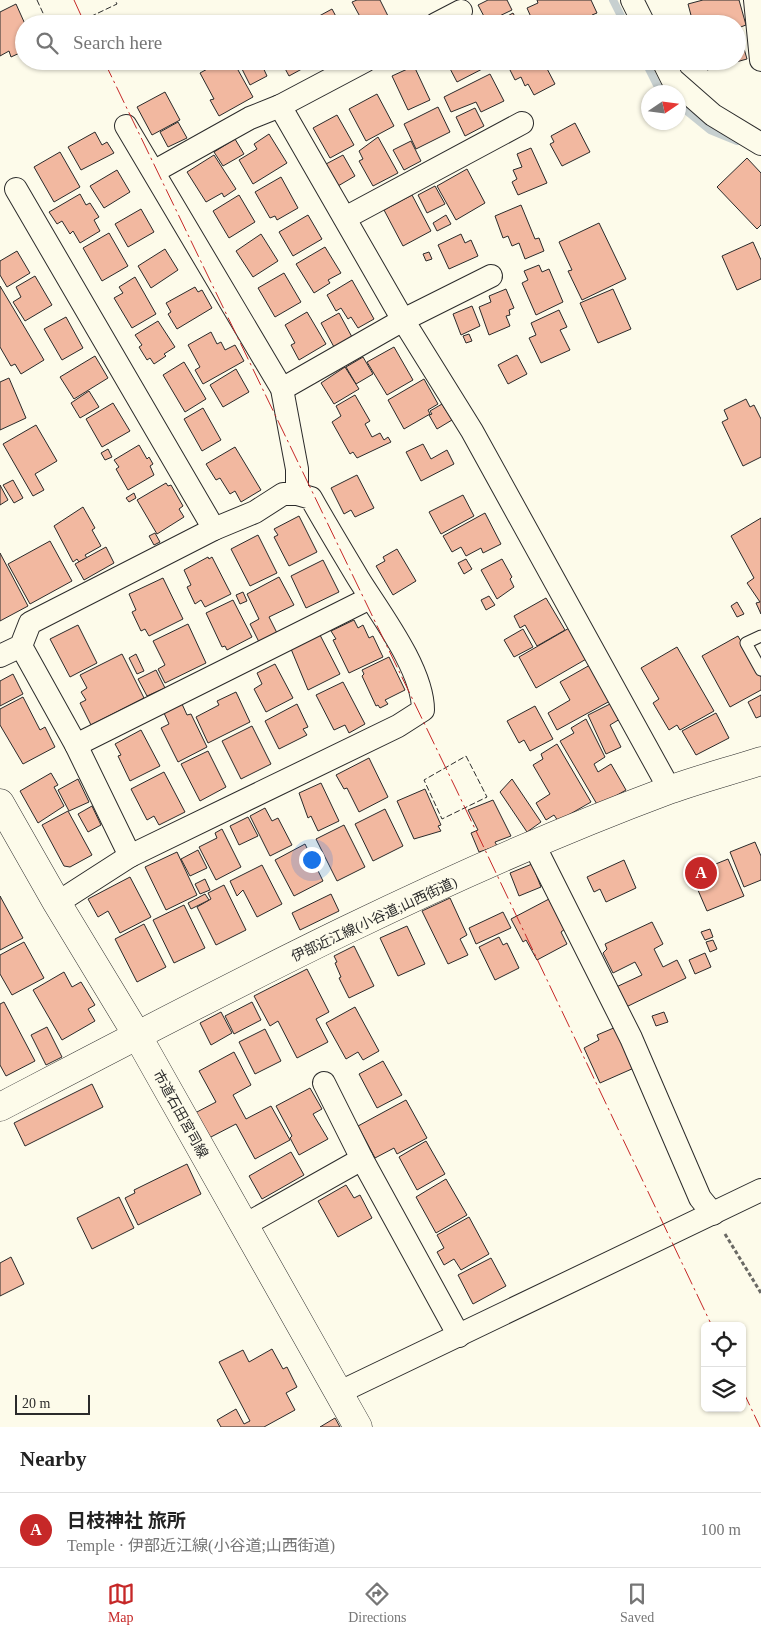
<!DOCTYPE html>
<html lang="en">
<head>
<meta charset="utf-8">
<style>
	:root { --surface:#fff; --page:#f6f6f6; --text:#222; --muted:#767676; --line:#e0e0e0; --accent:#c62828 }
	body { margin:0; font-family:"Times New Roman","Noto Sans JP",serif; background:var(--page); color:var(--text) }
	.controls { position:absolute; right:15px; bottom:15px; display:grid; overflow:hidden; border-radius:8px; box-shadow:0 1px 4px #0004 }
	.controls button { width:45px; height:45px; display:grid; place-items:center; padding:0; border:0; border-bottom:1px solid var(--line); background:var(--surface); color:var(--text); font:25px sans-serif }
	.compass { position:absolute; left:641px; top:85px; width:45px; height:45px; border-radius:50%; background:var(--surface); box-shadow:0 1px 4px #0004; rotate:77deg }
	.scale { position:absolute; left:15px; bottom:12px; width:75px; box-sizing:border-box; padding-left:5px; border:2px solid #2b2b2b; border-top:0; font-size:14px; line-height:18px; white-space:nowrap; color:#2b2b2b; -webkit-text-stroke:4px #fdfbea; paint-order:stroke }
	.you { position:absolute; left:311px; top:859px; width:18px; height:18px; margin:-12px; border:4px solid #fff; border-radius:50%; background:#1a73e8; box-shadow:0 0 0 8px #1a73e833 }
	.badge { display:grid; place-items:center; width:32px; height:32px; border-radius:50%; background:var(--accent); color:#fff; font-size:16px; font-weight:700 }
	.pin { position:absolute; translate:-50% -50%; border:2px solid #fff; box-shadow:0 1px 5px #0006 }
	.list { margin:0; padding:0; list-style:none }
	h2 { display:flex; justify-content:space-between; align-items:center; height:65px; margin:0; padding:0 20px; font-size:21px }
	h2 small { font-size:16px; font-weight:400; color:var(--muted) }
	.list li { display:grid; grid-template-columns:32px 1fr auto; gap:15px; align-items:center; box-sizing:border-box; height:75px; padding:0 20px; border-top:1px solid var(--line) }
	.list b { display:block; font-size:19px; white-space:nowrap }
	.list p { margin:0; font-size:16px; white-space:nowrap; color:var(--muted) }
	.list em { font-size:16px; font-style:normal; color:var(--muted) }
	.icon { flex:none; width:28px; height:28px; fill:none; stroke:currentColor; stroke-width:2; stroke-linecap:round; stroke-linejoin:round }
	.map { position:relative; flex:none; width:761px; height:1427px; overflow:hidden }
	.search { position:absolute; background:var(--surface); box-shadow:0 1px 4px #0004; left:15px; right:15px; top:15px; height:55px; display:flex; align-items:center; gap:12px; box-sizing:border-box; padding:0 18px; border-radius:28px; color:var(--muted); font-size:19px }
	.sheet { height:140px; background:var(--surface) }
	nav { display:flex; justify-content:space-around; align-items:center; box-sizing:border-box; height:70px; border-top:1px solid var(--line); background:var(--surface); font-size:14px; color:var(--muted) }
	nav a { display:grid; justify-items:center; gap:2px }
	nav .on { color:var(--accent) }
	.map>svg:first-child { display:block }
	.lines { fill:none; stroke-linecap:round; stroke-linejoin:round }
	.stream { stroke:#c7d0d0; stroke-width:8 }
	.building { fill:#f2b8a0; stroke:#2b2b2b }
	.service-casing { stroke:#2b2b2b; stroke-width:13 }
	.minor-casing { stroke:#2b2b2b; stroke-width:24 }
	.tertiary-casing { stroke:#2b2b2b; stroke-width:29 }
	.secondary-casing { stroke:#2b2b2b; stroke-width:29 }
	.path { stroke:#6a6964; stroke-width:3; stroke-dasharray:4 2.5; stroke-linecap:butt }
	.service { stroke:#fdfbea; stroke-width:11 }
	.minor { stroke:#fdfbea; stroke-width:22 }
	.tertiary { stroke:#fdfbea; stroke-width:28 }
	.secondary { stroke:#fdfbea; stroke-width:28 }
	.fence { stroke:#2b2b2b; stroke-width:1; stroke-dasharray:6 2.5; stroke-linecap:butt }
	.power { stroke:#c62828; stroke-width:1; stroke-dasharray:18 4 2.5 4; stroke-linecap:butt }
	.labels { text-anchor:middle; stroke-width:4; stroke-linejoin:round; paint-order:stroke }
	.street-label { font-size:14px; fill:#2b2b2b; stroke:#fdfbea }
</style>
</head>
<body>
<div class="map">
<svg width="761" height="1427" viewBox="0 0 761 1427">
	<rect width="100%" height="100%" fill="#fdfbea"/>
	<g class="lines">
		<g class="stream">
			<polyline points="613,0 625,24"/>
			<polyline points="645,61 658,87 664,92"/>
			<polyline points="678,104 710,130 737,141"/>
		</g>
	</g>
	<g class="building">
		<polygon points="357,0 380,0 391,22 387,24 364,24 352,2"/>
		<polygon points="488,0 507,0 512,10 487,22 478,5"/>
		<polygon points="537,0 591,0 597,13 592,15 596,22 592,24 534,24 527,8 538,3"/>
		<polygon points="703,0 739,0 746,25 738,28 747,59 707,70 705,61 737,61 737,24 687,24 686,20 692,19 688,4"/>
		<polygon points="16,4 25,24 24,51 11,57 9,51 0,56 0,12"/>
		<polygon points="332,9 340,24 312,24 310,21"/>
		<polygon points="513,13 519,24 493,24"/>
		<polygon points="222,61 233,61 253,97 219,116 210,100 214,99 200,73"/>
		<polygon points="248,61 260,61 267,76 250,85 240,65"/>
		<polygon points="281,61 309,61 311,64 289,76"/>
		<polygon points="446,61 486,61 488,66 457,82"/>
		<polygon points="513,61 543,61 555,84 534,95 528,84 525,86 521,77 515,80 507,64"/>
		<polygon points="414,66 430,100 408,110 392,76"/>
		<polygon points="490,74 504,101 481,112 476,102 451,112 444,97"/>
		<polygon points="165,92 180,120 152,135 137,107"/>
		<polygon points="377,94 394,126 366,141 349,109"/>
		<polygon points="438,107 450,132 416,149 404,124"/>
		<polygon points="475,108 484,126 465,136 456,117"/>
		<polygon points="337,115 354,145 330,158 313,128"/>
		<polygon points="178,122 187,138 168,147 160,132"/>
		<polygon points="575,123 590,152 562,166 550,144 554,142 551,136"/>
		<polygon points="95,132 102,145 107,142 114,153 81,170 68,147"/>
		<polygon points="269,134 287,163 253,184 239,160 257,149 254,144"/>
		<polygon points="378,137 398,173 373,186 359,161 363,159 359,151"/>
		<polygon points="235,139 244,154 223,166 214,152"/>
		<polygon points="411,141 421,161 404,170 393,150"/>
		<polygon points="531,148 547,183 518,195 512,182 517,179 513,170 522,167 517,154"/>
		<polygon points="60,152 80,187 54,202 34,167"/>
		<polygon points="214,155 236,189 224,197 222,193 206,202 187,172"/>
		<polygon points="343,155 355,176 338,186 326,164"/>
		<polygon points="747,158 761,173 761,225 757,229 717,187"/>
		<polygon points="467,169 485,203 456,220 437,186"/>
		<polygon points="117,170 130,192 104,208 90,186"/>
		<polygon points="281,177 298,208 277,220 275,216 270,218 255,192"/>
		<polygon points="435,186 445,204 427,213 418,195"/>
		<polygon points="80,194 86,205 90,203 99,217 94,220 100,231 80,243 73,231 70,234 62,221 57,224 49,212"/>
		<polygon points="239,195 255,222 229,238 213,211"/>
		<polygon points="412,195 431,231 403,246 384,210"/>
		<polygon points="521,205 535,239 539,238 544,251 525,259 519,243 512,246 508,236 503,238 495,216"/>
		<polygon points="141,209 154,232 128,247 115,224"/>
		<polygon points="308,215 322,239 293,256 279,232"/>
		<polygon points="446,215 451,224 437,231 433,223"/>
		<polygon points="599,223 626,279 582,300 568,271 572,270 559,242"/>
		<polygon points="109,233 128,266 102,281 83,248"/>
		<polygon points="261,234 278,261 253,277 236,251"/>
		<polygon points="461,234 465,243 471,240 478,256 449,269 438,245"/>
		<polygon points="753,242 761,260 761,279 737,290 722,256"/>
		<polygon points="325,247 341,273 328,280 330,283 314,293 296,264"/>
		<polygon points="165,249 178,270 151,288 138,266"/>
		<polygon points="17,251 30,273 7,287 0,275 0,261"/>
		<polygon points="429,252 432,259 426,261 423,254"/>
		<polygon points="539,265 542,272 549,269 563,302 536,315 522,283 528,280 524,271"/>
		<polygon points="284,273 301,302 275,317 258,288"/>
		<polygon points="35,276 52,305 25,321 13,302 21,297 16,287"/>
		<polygon points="135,277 156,314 132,328 114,298 123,293 119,287"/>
		<polygon points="352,280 374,319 358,328 351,317 348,319 341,308 336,311 327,295"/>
		<polygon points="0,286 44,360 21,374 15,364 11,366 0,347"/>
		<polygon points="195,287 198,292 202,290 212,308 177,329 168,314 171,312 166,303"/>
		<polygon points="506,289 514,308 509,310 510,315 506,316 510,326 489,335 479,307 491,302 489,296"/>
		<polygon points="613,289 631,329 598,343 580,303"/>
		<polygon points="472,306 480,326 461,335 453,314"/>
		<polygon points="559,310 567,327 560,330 570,350 541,363 529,338 536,335 531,323"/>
		<polygon points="307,312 326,344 299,360 291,345 295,343 285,325"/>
		<polygon points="339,313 352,337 334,347 321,323"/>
		<polygon points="66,317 83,348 62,360 44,329"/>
		<polygon points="158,321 175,347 164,354 166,356 154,364 150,358 147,360 139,347 142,345 135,335"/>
		<polygon points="211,332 217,344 221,342 225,350 235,345 244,361 203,384 195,370 200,367 188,345"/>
		<polygon points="469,334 472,341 466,343 463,336"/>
		<polygon points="394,347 413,380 387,395 367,362"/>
		<polygon points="517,355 527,374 508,384 498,365"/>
		<polygon points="95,356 108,378 74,399 60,377"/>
		<polygon points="363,357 373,374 356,384 346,367"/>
		<polygon points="184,362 206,399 185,412 163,375"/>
		<polygon points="345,367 359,389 334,404 321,383"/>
		<polygon points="236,369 249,392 223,407 210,385"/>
		<polygon points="9,378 26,418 0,430 0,382"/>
		<polygon points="424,379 438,404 428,410 430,414 404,429 388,400"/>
		<polygon points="89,391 99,407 80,418 71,403"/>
		<polygon points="355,395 370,421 365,424 372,437 380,433 384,440 388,437 391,442 357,458 353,452 350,454 332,422 341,416 336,406"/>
		<polygon points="746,399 750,407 754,405 761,419 761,457 743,466 722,422 728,419 724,410"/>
		<polygon points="113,403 130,431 102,447 86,419"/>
		<polygon points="442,404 452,420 437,429 429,415 432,414 430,411"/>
		<polygon points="203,408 221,440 202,451 184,419"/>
		<polygon points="36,425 57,461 35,474 44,490 33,496 3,444"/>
		<polygon points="423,444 431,459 447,450 454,464 421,481 406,452"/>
		<polygon points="139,445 147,459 149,457 153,464 150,466 154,475 128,490 116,469 119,467 114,460"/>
		<polygon points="235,447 261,490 241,502 235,491 230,494 220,478 216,480 206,464"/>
		<polygon points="108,449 112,457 105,460 101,453"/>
		<polygon points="357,475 374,508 355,517 351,510 344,514 331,488"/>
		<polygon points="13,480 23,498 14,503 3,485"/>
		<polygon points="166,483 168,486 171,485 183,506 179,509 184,517 157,534 137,500"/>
		<polygon points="0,485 8,500 0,505"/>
		<polygon points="134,493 136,498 129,502 126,498"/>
		<polygon points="463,495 474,516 441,534 429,512"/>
		<polygon points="83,507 95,528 92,530 101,546 85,555 87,558 79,562 77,559 73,562 54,526"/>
		<polygon points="485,513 501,544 483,553 481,548 466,556 461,547 452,552 443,536"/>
		<polygon points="299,516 317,552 289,566 274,537 278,535 274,529"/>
		<polygon points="761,518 761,614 756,603 760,602 747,583 754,578 731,536"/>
		<polygon points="155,533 160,542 154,545 149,536"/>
		<polygon points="258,535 277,573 250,586 231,549"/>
		<polygon points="50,541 72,581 30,604 8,564"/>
		<polygon points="106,547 114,563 84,580 75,564"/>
		<polygon points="397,549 416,581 393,595 376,566 385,561 383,557"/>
		<polygon points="0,553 28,606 0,621"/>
		<polygon points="208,557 209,559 212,557 231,594 205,607 201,600 195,604 187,587 191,585 184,570"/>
		<polygon points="466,559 472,569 464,574 458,563"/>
		<polygon points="502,559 512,577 510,579 514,587 497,599 481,570"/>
		<polygon points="323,560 339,592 306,608 291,576"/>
		<polygon points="279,577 294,605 269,617 277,633 259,642 250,624 259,619 247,594"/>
		<polygon points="163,578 183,619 149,636 145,629 141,631 132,612 136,610 129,594"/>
		<polygon points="243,592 247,601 240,604 236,595"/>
		<polygon points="489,596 495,605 486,610 481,600"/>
		<polygon points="546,598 565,630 537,646 525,625 520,628 514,616"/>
		<polygon points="233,600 252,637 227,650 225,646 222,647 206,613"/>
		<polygon points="737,602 744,614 737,617 731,606"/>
		<polygon points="354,620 358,628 363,625 369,638 373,636 383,657 349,673 333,640 336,639 331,631"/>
		<polygon points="188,624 206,663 165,683 158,669 165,665 153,641"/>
		<polygon points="78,625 97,663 70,677 50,639"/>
		<polygon points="571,627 588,658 536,688 519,657"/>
		<polygon points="523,629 533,647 514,657 504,640"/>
		<polygon points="320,635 340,674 308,690 291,649"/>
		<polygon points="738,636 761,677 761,690 730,707 702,656"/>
		<polygon points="677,647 714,711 680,730 677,725 669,730 653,703 659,699 641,668"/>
		<polygon points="122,654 144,698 91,725 80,703 86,700 81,692 87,688 80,675"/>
		<polygon points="136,654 144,671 137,674 129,658"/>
		<polygon points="389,657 405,690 385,700 388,704 380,708 378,705 376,706 362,676 364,674 362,670"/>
		<polygon points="275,664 293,698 266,712 254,689 262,684 257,673"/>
		<polygon points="590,665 610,701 557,730 548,713 570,700 560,682"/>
		<polygon points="156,670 165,688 147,696 138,679"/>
		<polygon points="13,674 23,694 0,706 0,681"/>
		<polygon points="343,682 365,724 349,733 345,725 334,730 316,695"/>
		<polygon points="236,692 250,722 208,743 196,717 219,705 217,701"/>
		<polygon points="761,695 761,716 756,718 748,702"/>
		<polygon points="23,697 40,730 45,727 55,747 23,764 0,725 0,709"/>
		<polygon points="612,703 620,719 610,725 621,747 606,754 588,715"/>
		<polygon points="182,704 187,715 191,714 207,747 178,762 161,728 169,724 164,713"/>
		<polygon points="297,704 308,727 303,729 307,735 279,749 265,721"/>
		<polygon points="535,706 553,739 530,751 524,740 519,743 507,721"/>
		<polygon points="716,713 729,738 696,755 682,731"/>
		<polygon points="586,719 605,757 594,764 598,772 611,764 626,790 598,806 560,741 574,733 571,728"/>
		<polygon points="252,726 271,764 241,779 222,741"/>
		<polygon points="141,730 160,766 130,781 118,756 121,755 115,744"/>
		<polygon points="557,744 591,802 558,821 554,815 546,820 536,803 550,794 533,765 543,759 541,754"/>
		<polygon points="208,751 226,787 200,801 181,764"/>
		<polygon points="369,758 388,797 359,812 347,788 344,789 336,775"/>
		<polygon points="164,772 185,812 159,825 154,816 147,820 131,789"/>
		<polygon points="51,773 58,785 54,787 64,806 38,823 20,791"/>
		<polygon points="78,779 89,802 69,811 58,790"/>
		<polygon points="512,779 541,822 527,832 500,792"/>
		<polygon points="321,783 339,821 318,831 311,816 308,818 299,793"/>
		<polygon points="425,789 441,825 438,826 441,831 414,839 397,801"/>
		<polygon points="493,800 511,836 495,842 497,846 479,852 471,833 478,830 468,810"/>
		<polygon points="92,806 101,825 88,832 78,814"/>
		<polygon points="265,808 272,821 278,818 292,845 270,856 250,816"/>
		<polygon points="385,809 403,846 373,861 355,824"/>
		<polygon points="68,811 92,855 70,867 64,866 42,825"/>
		<polygon points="248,817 258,836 239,845 230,826"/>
		<polygon points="344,825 365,867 337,881 316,839"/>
		<polygon points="222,829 241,867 216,880 199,847 217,838 215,833"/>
		<polygon points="755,842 761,856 761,880 744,887 730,852"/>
		<polygon points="305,844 323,881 294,896 275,860"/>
		<polygon points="198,850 207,868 190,876 181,859"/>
		<polygon points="177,852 197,895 166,910 145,867"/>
		<polygon points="728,859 744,896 707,911 691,874"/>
		<polygon points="624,860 636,888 606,902 600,889 594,892 587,877"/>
		<polygon points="532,864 541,887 519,896 510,873"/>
		<polygon points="262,865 282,904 257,917 243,890 237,896 230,881"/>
		<polygon points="130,877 151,917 120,933 108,911 98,917 88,899"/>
		<polygon points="205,879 210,890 200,894 195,884"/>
		<polygon points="224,885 246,930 216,945 197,907 211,899 208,893"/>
		<polygon points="205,894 209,900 191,909 188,903"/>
		<polygon points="331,894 339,911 300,930 292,913"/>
		<polygon points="0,896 23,938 0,950"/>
		<polygon points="450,898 467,935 460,939 468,955 448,964 422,911"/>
		<polygon points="549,899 565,929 561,932 567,944 537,960 526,940 523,942 511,919"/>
		<polygon points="184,905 205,948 174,963 153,920"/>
		<polygon points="503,912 511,928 476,944 469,928"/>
		<polygon points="652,922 663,944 654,949 663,967 677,960 686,978 624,1008 614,988 642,975 635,962 613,973 603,953 607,949 605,944"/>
		<polygon points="144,924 166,967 137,982 115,939"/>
		<polygon points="407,926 425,964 398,976 380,938"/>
		<polygon points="710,929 713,937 705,940 701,932"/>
		<polygon points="499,937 503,945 507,943 519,968 495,980 479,947"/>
		<polygon points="713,940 717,949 710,952 706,942"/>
		<polygon points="24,942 44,978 12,995 0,974 0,955"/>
		<polygon points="354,946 374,986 349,998 339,978 341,977 335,963 337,962 334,956"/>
		<polygon points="705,953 711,967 695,974 689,960"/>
		<polygon points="307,969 329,1012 316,1019 328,1042 297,1058 278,1021 270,1026 254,996"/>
		<polygon points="64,972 72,987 81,982 95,1005 88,1009 95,1021 62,1040 33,990"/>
		<polygon points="4,1002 35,1061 6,1076 0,1065 0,1004"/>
		<polygon points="252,1002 261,1020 234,1034 225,1016"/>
		<polygon points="355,1007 379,1051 363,1060 358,1052 346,1059 326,1023"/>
		<polygon points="221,1012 232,1033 211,1045 200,1023"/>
		<polygon points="664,1012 668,1022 656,1026 652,1016"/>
		<polygon points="47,1027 62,1057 46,1065 31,1035"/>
		<polygon points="616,1027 634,1068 600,1083 584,1048 599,1040 597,1035"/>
		<polygon points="265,1029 281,1061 255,1074 239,1042"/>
		<polygon points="234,1052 251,1085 233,1095 246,1119 271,1106 290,1140 255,1159 236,1124 209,1138 195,1113 216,1102 199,1071"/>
		<polygon points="383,1061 402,1095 377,1108 359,1074"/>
		<polygon points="92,1084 103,1107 25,1146 14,1123"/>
		<polygon points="310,1088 322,1109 313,1114 328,1139 299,1155 290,1138 292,1136 276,1106"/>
		<polygon points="406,1100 427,1138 397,1154 394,1148 375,1158 358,1126"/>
		<polygon points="426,1141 445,1174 417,1190 399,1157"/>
		<polygon points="291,1152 304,1175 262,1199 249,1176"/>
		<polygon points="187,1164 201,1194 138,1225 125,1198 135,1193 134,1190"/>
		<polygon points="446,1179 467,1215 436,1233 416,1197"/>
		<polygon points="346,1185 354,1198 360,1195 372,1218 338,1237 318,1201"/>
		<polygon points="119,1197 134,1228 92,1249 77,1218"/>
		<polygon points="469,1217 489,1254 461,1270 454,1259 444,1265 437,1252 444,1248 437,1235"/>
		<polygon points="11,1257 24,1284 0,1296 0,1263"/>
		<polygon points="491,1258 506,1286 473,1304 458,1275"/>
		<polygon points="272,1349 283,1369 287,1367 297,1387 286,1393 295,1410 264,1427 221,1427 217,1420 236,1409 244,1424 250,1421 219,1362 243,1350 249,1362"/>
		<polygon points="335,1418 340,1427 320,1427"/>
	</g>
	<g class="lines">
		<g class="service-casing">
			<polyline id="service" points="761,636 746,643 761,670"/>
		</g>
		<g class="minor-casing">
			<g id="minor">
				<polyline points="632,0 644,24"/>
				<polyline points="755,0 761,60"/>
				<polyline points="436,24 461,11"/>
				<polyline points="663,61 672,79 713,115 761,144"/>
				<polyline points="280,106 403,320 472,431 670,790"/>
				<polyline points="126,126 282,389 297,469 297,494"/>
				<polyline points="155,171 250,118 280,106 365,61"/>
				<polyline points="16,189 214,529"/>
				<polyline points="345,218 522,123"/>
				<polyline points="282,389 403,320 491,276"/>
				<polyline points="21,646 76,745 130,856"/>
				<path d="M0,656L21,646L30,623L214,529L255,512L283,494H297L311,498C326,525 342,551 358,578C379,612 423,669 423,710L398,726L130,856L57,903"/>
				<polyline points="76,745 370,598"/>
				<polyline points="534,845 631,1038 700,1198 713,1214"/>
				<polyline points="324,1083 362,1159"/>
				<polyline points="243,1226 362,1159 459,1336"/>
				<polyline points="338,1393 761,1190"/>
			</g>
		</g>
		<g class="tertiary-casing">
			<polyline id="tertiary" points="0,803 57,903 137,1035 358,1427"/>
		</g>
		<g class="secondary-casing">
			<path id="secondary" d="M0,1107C218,993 438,876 669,790C699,779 730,771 761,761"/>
		</g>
		<polyline class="path" points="725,1234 761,1293"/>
		<use href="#service" class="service"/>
		<use href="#minor" class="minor"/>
		<use href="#tertiary" class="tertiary"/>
		<use href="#secondary" class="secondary"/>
		<g class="fence">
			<polyline points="37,0 48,24"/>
			<polyline points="75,24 117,4 115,0"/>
			<polygon points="466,756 487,797 442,819 424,780"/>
		</g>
		<g class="power">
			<polyline points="74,0 85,24"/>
			<polyline points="104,61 456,789 712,1326"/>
			<polyline points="742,1389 760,1427"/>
		</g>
	</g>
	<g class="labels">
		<g class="street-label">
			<text transform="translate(374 919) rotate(-25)" y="5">伊部近江線(小谷道;山西街道)</text>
			<text transform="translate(181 1114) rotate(61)" y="5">市道石田宮司線</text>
		</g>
	</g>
</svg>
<div class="controls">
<button><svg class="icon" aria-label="locate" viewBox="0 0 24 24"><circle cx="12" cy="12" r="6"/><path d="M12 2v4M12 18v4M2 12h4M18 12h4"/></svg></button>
<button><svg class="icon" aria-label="layers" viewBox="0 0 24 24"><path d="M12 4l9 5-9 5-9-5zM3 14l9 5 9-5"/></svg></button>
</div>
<svg class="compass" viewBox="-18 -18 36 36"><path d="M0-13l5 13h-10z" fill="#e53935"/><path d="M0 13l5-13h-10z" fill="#767676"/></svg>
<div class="scale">20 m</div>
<div class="you"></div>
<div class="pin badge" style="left:701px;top:873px">A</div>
<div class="search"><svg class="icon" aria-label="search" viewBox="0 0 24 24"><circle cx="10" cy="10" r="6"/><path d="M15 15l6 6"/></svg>Search here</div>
</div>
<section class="sheet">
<h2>Nearby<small></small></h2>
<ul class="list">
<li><span class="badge">A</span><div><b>日枝神社 旅所</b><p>Temple · 伊部近江線(小谷道;山西街道)</p></div><em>100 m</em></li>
</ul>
</section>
<nav>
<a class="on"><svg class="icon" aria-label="map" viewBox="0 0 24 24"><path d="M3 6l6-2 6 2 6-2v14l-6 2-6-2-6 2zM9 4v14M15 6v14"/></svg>Map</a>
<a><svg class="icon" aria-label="directions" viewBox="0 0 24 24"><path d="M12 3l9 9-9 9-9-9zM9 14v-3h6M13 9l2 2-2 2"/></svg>Directions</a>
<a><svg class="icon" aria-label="saved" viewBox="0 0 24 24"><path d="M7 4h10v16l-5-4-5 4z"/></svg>Saved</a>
</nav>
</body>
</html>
